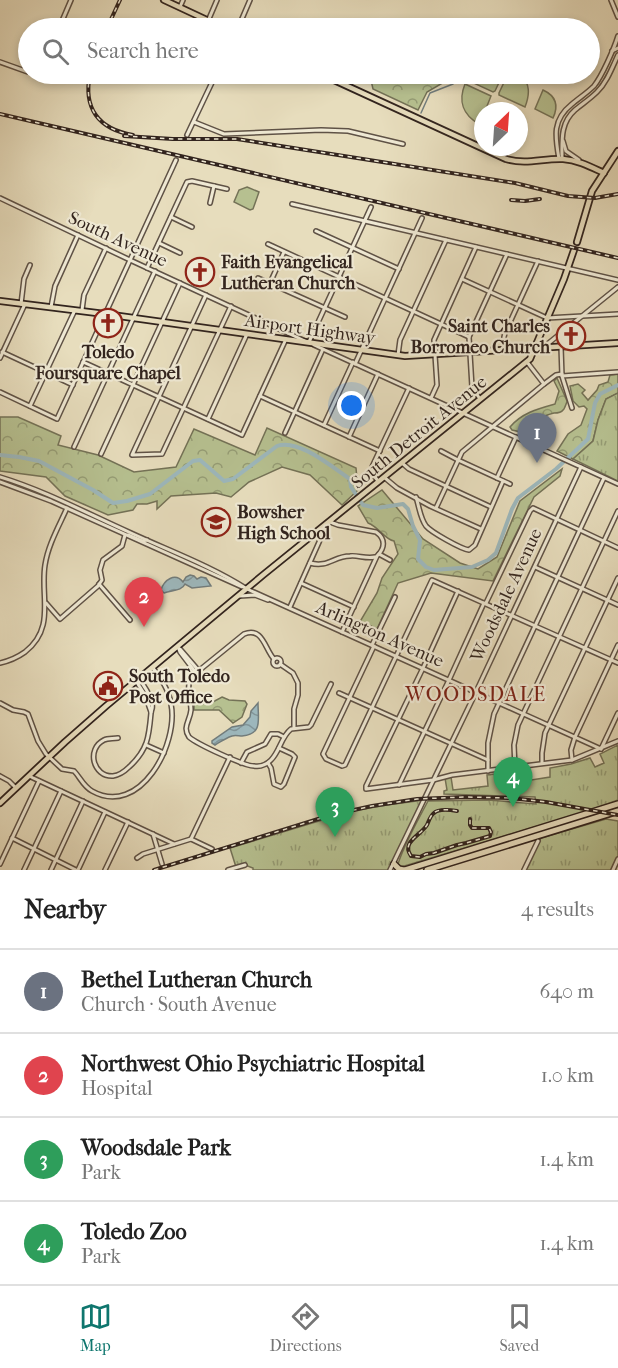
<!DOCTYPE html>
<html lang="en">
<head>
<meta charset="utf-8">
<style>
	:root { --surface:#fff; --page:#f6f6f6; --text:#222; --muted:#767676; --line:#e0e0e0; --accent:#0f766e }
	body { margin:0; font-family:"IM FELL French Canon",serif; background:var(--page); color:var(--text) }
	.compass { position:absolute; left:474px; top:102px; width:54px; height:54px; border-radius:50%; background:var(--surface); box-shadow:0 3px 9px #0003; rotate:25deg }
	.you { position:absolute; left:352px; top:406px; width:21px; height:21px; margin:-15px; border:4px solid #fff; border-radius:50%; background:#1a73e8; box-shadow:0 0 0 9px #1a73e833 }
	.badge { display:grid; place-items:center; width:39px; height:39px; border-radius:50%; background:var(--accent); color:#fff; font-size:20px; font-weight:700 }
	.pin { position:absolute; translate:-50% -50px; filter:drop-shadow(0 2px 3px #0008) }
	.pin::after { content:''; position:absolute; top:32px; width:21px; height:18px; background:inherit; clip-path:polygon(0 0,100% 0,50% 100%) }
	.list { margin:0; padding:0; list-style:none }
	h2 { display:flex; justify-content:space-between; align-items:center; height:78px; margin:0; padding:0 24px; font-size:26px }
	h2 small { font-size:20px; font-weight:400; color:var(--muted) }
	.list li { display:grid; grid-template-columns:39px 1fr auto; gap:18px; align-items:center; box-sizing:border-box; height:84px; padding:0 24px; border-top:2px solid var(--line) }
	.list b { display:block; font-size:22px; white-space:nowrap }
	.list p { margin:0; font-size:20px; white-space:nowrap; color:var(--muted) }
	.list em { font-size:20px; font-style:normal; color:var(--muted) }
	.icon { flex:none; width:33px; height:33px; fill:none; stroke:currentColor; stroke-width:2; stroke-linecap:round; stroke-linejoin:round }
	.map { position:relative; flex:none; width:618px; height:870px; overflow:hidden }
	.search { position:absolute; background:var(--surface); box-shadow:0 3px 9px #0003; left:18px; right:18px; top:18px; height:66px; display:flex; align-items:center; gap:15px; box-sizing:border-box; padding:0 21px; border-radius:33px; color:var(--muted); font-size:22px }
	.sheet { height:414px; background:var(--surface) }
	nav { display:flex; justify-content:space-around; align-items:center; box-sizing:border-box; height:84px; border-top:2px solid var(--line); background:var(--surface); font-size:16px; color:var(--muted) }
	nav a { display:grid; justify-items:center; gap:3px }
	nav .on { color:var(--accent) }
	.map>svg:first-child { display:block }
	.forest { fill:url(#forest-crowns); stroke:#747257; stroke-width:1.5 }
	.park { fill:url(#park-tufts); stroke:#747257; stroke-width:1.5 }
	.pitch { fill:#b6c090; stroke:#747257; stroke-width:1.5 }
	.water { fill:url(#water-waves); stroke:#727d7d; stroke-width:1.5 }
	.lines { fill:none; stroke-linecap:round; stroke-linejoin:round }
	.stream { stroke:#727d7d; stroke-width:1.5 }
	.river { stroke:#9db8bd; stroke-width:4 }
	.minor-casing { stroke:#5f5246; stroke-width:6 }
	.major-casing { stroke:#32241e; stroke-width:8 }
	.highway-casing { stroke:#32241e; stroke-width:8 }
	.minor { stroke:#efe9d4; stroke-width:3 }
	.major { stroke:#e7ddbd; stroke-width:4.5 }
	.highway { stroke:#e7ddbd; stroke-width:5 }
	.rail-casing { stroke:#32241e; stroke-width:4 }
	.rail { stroke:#efe9d4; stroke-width:1.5; stroke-dasharray:4.5; stroke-linecap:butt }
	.labels { text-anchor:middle; stroke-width:4.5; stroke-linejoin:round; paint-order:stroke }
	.street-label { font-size:18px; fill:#32241e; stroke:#efe9d4 }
	.poi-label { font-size:18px; font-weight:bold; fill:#32241e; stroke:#efe9d4; text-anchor:start }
	.neighbourhood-label { font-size:20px; letter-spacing:1.5px; fill:#7a1f14; stroke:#efe9d4 }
</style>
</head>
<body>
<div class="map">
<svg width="618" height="870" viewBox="0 0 618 870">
	<defs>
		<pattern id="forest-crowns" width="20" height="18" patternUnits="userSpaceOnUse" patternTransform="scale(1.5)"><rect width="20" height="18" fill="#b6c090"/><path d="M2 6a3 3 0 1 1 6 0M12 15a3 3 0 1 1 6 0" fill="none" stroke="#959c75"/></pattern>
		<pattern id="park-tufts" width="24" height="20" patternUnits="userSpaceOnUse" patternTransform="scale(1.5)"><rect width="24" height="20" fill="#b6c090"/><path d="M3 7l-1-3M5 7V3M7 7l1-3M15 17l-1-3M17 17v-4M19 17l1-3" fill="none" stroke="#959c75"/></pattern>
		<pattern id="water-waves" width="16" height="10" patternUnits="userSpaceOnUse" patternTransform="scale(1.5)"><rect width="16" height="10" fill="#9db8bd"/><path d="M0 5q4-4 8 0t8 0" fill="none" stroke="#819599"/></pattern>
	</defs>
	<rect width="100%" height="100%" fill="#e7ddbd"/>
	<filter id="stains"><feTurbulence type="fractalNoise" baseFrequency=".00333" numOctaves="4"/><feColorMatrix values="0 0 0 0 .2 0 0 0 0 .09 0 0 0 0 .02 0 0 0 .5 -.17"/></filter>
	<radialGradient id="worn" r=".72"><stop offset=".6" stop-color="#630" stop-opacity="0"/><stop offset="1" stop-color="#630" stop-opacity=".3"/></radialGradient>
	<g class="forest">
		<polygon points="377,74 458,74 427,92 418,110 373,89 370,76"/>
		<polygon points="618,374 618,393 606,399 598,420 593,441 573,459 557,451 568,434 581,425 587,409 584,406 579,407 573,401 570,386 578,384 585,390 582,393 588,400 597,390 599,385 608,382 610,375"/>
		<path d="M557,378L567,401C567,402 564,410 563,410C561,413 557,413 554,413C542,416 532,421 530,434L512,430L510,427C522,413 537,409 555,404L559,391L554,381Z"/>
		<polygon points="0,417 18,417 61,436 58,445 98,455 134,472 176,467 194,429 255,455 267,428 356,468 358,490 342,505 310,475 282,467 249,482 231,497 216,493 171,496 157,509 157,501 147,504 137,504 133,510 108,515 65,496 46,477 0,471"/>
		<path d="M562,469L560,476L534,497L493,581L431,573L398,583L377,629L367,624L363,633L355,630L377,593L382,578L398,554L394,541C384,539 379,527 368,523L358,506L382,490L423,539L460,563L478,569L497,557L520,501Z"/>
		<polygon points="222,697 229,700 245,701 247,704 242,717 233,723 219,710 194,710 194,704 211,703"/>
	</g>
	<g class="park">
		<polygon points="618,393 618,481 573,459 593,441 598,420 606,399"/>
		<path d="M618,745V800L585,812L401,867L398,864C405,842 417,822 428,801L488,800L536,804L535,797L444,794V791L447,790L445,778L451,777L453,790L488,786L487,775L517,771L518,776H524L525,781L550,777V768L571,764L590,758L595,767L604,763L600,754Z"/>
		<polygon points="424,800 390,870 253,870 253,868 245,865 236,867 230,848 352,811 387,805"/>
		<polygon points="606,819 618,821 618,856 611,870 525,870 541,838"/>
	</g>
	<g class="pitch">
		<polygon points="470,74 503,74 495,91 493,92 467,80"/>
		<path d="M508,74H521C530,84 530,94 525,107L499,95V93Z"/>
		<path d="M465,84L491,96L485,111H483V116L479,124C463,115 458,101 465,84Z"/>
		<path d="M543,90C556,96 559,105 553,118L535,109Z"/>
		<polygon points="247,187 259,192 253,209 250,210 234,202 239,190"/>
	</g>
	<g class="water">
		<path d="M190,575L194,576L197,579L201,577L206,578L211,586L192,588L185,584C182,591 172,590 164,593L161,590C164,580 175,572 183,582L186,577Z"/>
		<path d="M258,703C258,720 263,734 242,736C239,736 235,735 232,736C226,738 220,742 215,745L212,743V741L232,727L243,725L250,717L251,711Z"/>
	</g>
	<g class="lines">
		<g class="stream">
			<polyline points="367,74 368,74"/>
			<polyline points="421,113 430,93 453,84 465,74"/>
		</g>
		<path class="river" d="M0,455L19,457L39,461L93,490L113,503L127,501L150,494L193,461L200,460L224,481L233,479L277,446C298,438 332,467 350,479L351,487L363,505L377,508L403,504L408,509L413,526L420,540L418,559L426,567L434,570L472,567L488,560L496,553L512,509L518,498L556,469L588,439L595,403L600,394L618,385"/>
		<g class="minor-casing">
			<g id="minor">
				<polyline points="611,0 618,17"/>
				<polyline points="180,7 183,0"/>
				<polyline points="208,21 217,0"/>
				<polyline points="61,24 64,23 66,24 66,28"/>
				<polyline points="59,28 71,0"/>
				<polyline points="238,28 250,0"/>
				<polyline points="612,51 618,48"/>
				<polyline points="0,62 28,72"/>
				<polyline points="34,74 44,77"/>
				<polyline points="194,122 224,134 321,130 348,131 403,144"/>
				<polyline points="187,135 216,74"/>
				<polyline points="563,141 566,151 579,160"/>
				<path d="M559,159C555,136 552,120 572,104C579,98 587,93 594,86C602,76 614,49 618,36"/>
				<path d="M562,159C562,141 560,123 575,110C582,104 590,99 597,92C607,82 612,68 618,55"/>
				<polyline points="0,198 130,260 305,341"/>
				<polyline points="210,203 214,186"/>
				<polyline points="292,204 618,280"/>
				<polyline points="171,217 192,227"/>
				<polyline points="316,231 399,269"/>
				<polyline points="159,243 180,253"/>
				<polyline points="268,244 469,337"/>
				<polyline points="147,268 187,182 192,181 227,189"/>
				<polyline points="258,278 345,317"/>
				<polyline points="462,279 547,318 618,314"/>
				<polyline points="270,283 284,252"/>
				<polyline points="206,295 132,455 162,454 231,306"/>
				<polyline points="21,304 24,279 30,265"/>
				<polyline points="51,307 55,286 78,235"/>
				<polyline points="82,310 84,295 106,248"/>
				<polyline points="309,342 371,207"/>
				<polyline points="314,345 618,484"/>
				<polyline points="545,346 618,287"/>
				<polyline points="561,347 562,376 572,408"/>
				<polyline points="505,350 504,337 505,333 538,261"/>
				<polyline points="2,352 73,385"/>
				<polyline points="398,355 400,340 446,240"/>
				<polyline points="0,358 25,304"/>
				<polyline points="83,362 242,435 286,339"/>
				<polyline points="527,362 544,384"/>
				<polyline points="355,364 422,218"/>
				<polyline points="562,376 618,372"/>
				<polyline points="0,392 57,419 176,160"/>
				<polyline points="260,396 380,451"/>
				<polyline points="431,398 437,385 434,340 476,247"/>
				<polyline points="480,399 472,387 469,337 507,254"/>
				<polyline points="30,406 75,310"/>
				<polyline points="208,419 247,334"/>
				<polyline points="324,425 353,362"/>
				<polyline points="285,433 323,349"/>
				<polyline points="349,437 378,374"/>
				<polyline points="74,447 155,271"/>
				<polyline points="441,451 458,460"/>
				<polyline points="101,454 180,283"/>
				<polyline points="458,460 510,484"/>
				<polyline points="402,463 409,469 491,507"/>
				<path d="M0,477C46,491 88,514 131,533C170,551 211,566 247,589L601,749"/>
				<polyline points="385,478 397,488 430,506 481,529"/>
				<polyline points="497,478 516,437"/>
				<polyline points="378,481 372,473 372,467 409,388"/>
				<polyline points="0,482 51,501 242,587"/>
				<path d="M416,497C419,506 420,518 426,526C431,532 461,549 469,550L475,545L503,481"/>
				<polyline points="436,508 462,452 544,384 556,375 562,374"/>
				<path d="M330,522L338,525L376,532C386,539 385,548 377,556L342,632"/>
				<polyline points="128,535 142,541 147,540"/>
				<polyline points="379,554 390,560"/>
				<path d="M310,563C328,568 334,556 350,556C358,555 366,559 375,557"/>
				<polyline points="535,567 618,605"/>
				<polyline points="301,583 354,607"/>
				<polyline points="99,584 130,620"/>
				<polyline points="458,591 423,668 366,786 366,789 433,780 452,775 572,760 618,741"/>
				<polyline points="240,596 255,595 268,600"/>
				<polyline points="46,603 60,619 98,586 102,580 100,570 103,560 122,546 125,535"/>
				<polyline points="486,603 530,511 533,508 618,548"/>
				<polyline points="290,607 320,540 317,533"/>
				<polyline points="372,645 395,597"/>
				<polyline points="374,646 323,754 326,759 342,766 345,765 432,580 618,663"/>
				<polyline points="178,647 180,652 196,673"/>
				<polyline points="180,649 199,671"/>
				<circle cx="277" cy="662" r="4"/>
				<path d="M274,659C265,650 263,626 244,634L196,673C194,675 191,677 190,680C186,689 191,700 191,710C190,721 182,727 189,737C197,744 244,766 254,766C260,767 266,765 271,760C280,751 281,737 291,729L309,727L311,725L331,684"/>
				<path d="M0,663C9,661 18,657 25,652C56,628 40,596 45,565C48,545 59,526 67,508"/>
				<polyline points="280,664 293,673 298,683 298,695 294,709 294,728"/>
				<polyline points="136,681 145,695 151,712"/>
				<polyline points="339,693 488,760"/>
				<path d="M0,703L13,710L24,712L28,714L38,741L46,754L62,769L74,771C80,777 83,786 92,791C140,818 179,744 171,704C169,690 161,679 153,668"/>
				<path d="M118,738C113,739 108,738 104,740C86,749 93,777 113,776C120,775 125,771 129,767C148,750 149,736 151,713C152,707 153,709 152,704C151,696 146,689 142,683L136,681"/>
				<polyline points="146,745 164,753"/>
				<polyline points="601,749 618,713"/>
				<polyline points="572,760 571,750 575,737 618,645"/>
				<polyline points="241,763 247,752 265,744 271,734 278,734 284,737"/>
				<polyline points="268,763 271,768 274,784 281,787 284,784 295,757 292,754 279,748"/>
				<polyline points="542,763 542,753 545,733 618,578"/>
				<polyline points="515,768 514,745 518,725 618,511"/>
				<polyline points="488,771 488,743 494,714 604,478"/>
				<polyline points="0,776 9,781 15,787"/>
				<polyline points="29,776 174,844"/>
				<polyline points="399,785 449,680 484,603"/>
				<polyline points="153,834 162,864"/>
				<polyline points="12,838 76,870"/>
				<polyline points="191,839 230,757"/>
				<polyline points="137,858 143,854 191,839 212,849"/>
				<polyline points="0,864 39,781"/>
				<polyline points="24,870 61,791"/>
				<polyline points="51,870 83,801"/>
				<polyline points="78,870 105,812"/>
				<polyline points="105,870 128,822"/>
				<polyline points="228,870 245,865"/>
				<polyline points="390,870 476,692 581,467"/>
				<polyline points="524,870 538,841"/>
				<polyline points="613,870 618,859"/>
			</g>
		</g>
		<g class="major-casing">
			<g id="major">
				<polyline points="164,0 224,28"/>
				<path d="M321,74L506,159C527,165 543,158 563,159C578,160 591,167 604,173"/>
				<polyline points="577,242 592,191 618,151"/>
				<polyline points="0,301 105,314 405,356 618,343"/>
				<polyline points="0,803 65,742 106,706 263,575 530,359 564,279 574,250"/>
			</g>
		</g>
		<g class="highway-casing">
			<g id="highway">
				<polyline points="394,864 399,869 404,870"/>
				<polyline points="405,870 618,804"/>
				<polyline points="427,870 618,811"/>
			</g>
		</g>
		<use href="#minor" class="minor"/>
		<use href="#major" class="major"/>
		<use href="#highway" class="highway"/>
		<g class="rail-casing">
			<g id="rail">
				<polyline points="107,28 120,0"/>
				<path d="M90,74C83,108 98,129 133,135"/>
				<polyline points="0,114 618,258"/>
				<polyline points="124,136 173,139 237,139 515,183 568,196 595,198 618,194"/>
				<polyline points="511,200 525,201 540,199"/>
				<path d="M457,811C451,810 439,808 434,813C430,816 429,821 427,825C420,836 401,842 411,856L420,857L426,854L434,853L457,845L466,843L490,836L491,832L489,828H472L470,825V819"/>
				<polyline points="154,870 331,815 372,806 417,799 465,797 511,798 546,802 618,815"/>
			</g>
		</g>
		<use href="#rail" class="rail"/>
	</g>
	<defs>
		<g id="church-ring" transform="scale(1.5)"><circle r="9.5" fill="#efe9d4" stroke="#8f2418" stroke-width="1.5"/><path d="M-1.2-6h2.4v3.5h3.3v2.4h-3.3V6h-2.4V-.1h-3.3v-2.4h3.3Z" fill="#8f2418"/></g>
		<g id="school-ring" transform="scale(1.5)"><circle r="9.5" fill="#efe9d4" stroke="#8f2418" stroke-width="1.5"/><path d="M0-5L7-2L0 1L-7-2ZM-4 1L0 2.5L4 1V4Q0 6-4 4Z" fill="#8f2418"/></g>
		<g id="civic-ring" transform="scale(1.5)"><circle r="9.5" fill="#efe9d4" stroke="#8f2418" stroke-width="1.5"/><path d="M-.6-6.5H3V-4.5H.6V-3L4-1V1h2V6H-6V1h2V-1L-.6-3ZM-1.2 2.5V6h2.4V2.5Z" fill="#8f2418"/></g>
	</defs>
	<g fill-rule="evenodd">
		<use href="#church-ring" x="200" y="272"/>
		<use href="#church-ring" x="108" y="323"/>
		<use href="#church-ring" x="571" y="336"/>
		<use href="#school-ring" x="216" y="522"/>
		<use href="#civic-ring" x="108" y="686"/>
	</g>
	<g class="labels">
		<g class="street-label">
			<text transform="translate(118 239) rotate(25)" y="6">South Avenue</text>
			<text transform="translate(310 329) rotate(8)" y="6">Airport Highway</text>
			<text transform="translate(419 432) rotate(-39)" y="6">South Detroit Avenue</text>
			<text transform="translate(506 595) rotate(-65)" y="6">Woodsdale Avenue</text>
			<text transform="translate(380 634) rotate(24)" y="6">Arlington Avenue</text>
		</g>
		<g class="poi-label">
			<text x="221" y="268">Faith Evangelical<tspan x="221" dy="21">Lutheran Church</tspan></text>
			<text x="550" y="332" text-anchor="end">Saint Charles<tspan x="550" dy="21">Borromeo Church</tspan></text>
			<text x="108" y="358" text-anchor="middle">Toledo<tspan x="108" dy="21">Foursquare Chapel</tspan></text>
			<text x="237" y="518">Bowsher<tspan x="237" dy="21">High School</tspan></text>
			<text x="129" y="682">South Toledo<tspan x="129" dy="21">Post Office</tspan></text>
		</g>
		<g class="neighbourhood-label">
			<text x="476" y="701">WOODSDALE</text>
		</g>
	</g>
	<rect width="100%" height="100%" filter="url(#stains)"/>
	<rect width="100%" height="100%" fill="url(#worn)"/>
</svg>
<svg class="compass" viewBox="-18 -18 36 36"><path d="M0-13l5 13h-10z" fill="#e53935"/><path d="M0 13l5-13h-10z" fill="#767676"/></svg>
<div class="you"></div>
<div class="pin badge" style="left:537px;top:463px;background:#6b7280">1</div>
<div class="pin badge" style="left:144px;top:627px;background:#e0444e">2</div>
<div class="pin badge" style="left:335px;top:837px;background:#2e9e5b">3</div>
<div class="pin badge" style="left:513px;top:807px;background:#2e9e5b">4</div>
<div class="search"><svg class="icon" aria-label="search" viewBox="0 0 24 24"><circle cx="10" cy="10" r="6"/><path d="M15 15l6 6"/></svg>Search here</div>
</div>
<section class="sheet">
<h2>Nearby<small>4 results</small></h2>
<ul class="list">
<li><span class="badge" style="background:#6b7280">1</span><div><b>Bethel Lutheran Church</b><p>Church · South Avenue</p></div><em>640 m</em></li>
<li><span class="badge" style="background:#e0444e">2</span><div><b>Northwest Ohio Psychiatric Hospital</b><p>Hospital</p></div><em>1.0 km</em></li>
<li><span class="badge" style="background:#2e9e5b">3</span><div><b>Woodsdale Park</b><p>Park</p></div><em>1.4 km</em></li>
<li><span class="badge" style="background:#2e9e5b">4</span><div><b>Toledo Zoo</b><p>Park</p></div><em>1.4 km</em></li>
</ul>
</section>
<nav>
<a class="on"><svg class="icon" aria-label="map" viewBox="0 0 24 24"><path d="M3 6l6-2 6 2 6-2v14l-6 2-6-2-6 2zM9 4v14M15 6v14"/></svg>Map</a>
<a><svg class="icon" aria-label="directions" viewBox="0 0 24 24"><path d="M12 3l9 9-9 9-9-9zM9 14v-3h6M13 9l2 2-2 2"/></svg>Directions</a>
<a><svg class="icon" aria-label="saved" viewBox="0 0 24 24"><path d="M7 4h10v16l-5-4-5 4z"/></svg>Saved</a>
</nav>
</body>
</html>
